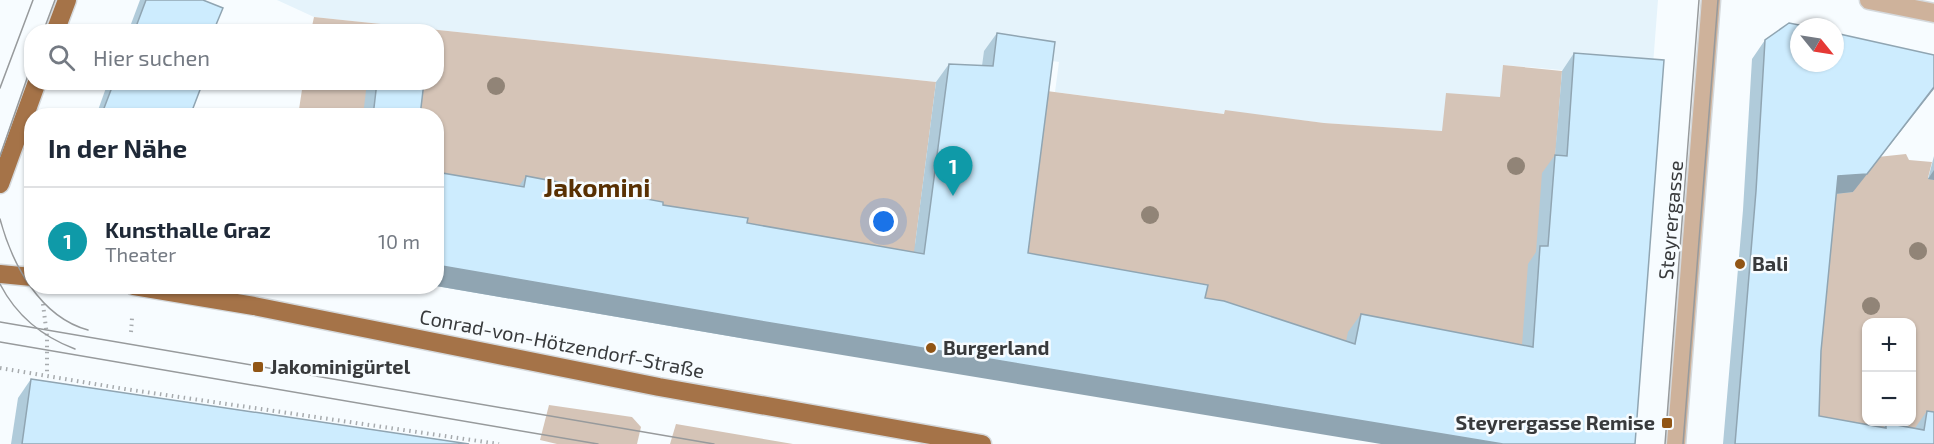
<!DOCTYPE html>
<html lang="de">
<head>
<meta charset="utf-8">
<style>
	:root { --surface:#fff; --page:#f2f2f3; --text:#1f2937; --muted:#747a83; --line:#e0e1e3; --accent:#915515 }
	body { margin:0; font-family:"Exo 2",sans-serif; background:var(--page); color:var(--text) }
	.controls { position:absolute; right:18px; bottom:18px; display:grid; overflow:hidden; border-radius:12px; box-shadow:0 2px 4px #0004 }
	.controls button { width:54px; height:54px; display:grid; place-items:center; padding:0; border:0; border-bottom:2px solid var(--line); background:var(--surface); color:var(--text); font:30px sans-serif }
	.compass { position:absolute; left:1790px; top:18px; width:54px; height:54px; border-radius:50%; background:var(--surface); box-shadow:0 2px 4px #0004; rotate:120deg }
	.you { position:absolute; left:884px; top:222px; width:21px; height:21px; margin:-15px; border:4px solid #fff; border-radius:50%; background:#1a73e8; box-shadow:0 0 0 9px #1a73e833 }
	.badge { display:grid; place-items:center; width:39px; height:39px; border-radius:50%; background:var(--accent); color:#fff; font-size:20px; font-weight:700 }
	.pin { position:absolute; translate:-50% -50px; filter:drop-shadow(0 2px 3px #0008) }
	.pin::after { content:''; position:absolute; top:32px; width:21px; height:18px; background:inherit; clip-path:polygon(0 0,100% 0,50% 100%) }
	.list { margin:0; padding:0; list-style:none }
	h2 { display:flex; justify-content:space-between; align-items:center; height:78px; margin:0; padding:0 24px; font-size:26px }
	h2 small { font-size:20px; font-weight:400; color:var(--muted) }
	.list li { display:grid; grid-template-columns:39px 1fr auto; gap:18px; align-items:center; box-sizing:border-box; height:108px; padding:0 24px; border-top:2px solid var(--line) }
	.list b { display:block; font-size:22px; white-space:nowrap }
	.list p { margin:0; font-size:20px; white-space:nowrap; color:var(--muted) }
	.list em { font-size:20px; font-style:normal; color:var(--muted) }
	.icon { flex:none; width:33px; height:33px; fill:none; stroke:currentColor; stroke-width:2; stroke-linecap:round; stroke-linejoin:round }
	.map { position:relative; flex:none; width:1934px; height:444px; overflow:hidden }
	.search { position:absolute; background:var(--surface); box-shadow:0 2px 4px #0004; left:24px; top:24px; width:420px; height:66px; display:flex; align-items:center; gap:15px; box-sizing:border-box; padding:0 21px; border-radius:24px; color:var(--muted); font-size:22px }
	.panel { position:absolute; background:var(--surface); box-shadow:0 2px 4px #0004; left:24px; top:108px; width:420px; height:186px; border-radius:24px }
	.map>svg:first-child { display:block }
	.built { fill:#e5f3fb }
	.green { fill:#d5c4b7; fill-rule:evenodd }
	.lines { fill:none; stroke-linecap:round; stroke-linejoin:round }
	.minor-casing { stroke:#d5d9dc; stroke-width:21 }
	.major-casing { stroke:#d5d9dc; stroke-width:21 }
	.path { stroke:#a7abae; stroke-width:4; stroke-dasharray:1.5 4.5; stroke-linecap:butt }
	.minor { stroke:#ceb29b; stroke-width:18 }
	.major { stroke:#a57348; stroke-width:18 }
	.tram { stroke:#979a9c; stroke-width:1.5 }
	.tree { fill:#918477 }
	.wall { fill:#b0cbda }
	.shaded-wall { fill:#90a5b2 }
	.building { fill:#cdecfe; stroke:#90a5b2; stroke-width:1.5 }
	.poi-dot { fill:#915515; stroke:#f7fcff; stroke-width:2 }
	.labels { text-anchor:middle; stroke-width:5; stroke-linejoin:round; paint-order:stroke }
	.street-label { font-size:20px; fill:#383a3c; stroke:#f7fcff }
	.poi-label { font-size:20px; font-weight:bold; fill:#383a3c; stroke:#f7fcff; text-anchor:start }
	.district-label { font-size:26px; font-weight:bold; fill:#593003; stroke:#f7fcff }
</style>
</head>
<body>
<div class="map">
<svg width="1934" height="444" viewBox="0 0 1934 444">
	<rect width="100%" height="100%" fill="#f7fcff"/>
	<polygon class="built" points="277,0 1658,0 1652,78 1503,65 1500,97 1442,131 1324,123 1226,111 1225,114 1055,92 1059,62 985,51 980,84 936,82 314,17"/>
	<g class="green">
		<polygon points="314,17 936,82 915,245 1039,90 1224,114 1225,110 1324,123 1442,131 1446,93 1500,97 1503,65 1562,71 1555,160 1530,384 1346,346 437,192 436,116 298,116 303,83 436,82 436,32 311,31"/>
		<path d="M1906,154L1909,160L1932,162L1928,178L1934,180V433L1911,444L1806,435L1827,193L1853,192L1868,158ZM1866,322H1912V422H1866Z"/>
		<polygon points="549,405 632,417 641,427 637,444 557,444 540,440"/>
		<polygon points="676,424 793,444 670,444"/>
	</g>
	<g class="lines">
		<g class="minor-casing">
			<g id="minor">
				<polyline points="1869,0 1934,13"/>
				<polyline points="1676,444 1711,0"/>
			</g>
		</g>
		<g class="major-casing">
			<g id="major">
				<polyline points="55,32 67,0"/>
				<polyline points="0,184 37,82"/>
				<polyline points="0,274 32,277"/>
				<polyline points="134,286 254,306 659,387 982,444"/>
			</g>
		</g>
		<g class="path">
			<polyline points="27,201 32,227"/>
			<polyline points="43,304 47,336 47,375"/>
			<polyline points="131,332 132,318"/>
			<polyline points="0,368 125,389 499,444"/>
		</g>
		<use href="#minor" class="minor"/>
		<use href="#major" class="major"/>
		<g class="tram">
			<polyline points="43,32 55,0"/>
			<polyline points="0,88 33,0"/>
			<polyline points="0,156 32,64"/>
			<path d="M0,219C12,264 40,317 88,330"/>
			<path d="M0,284C16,315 43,337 75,349"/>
			<polyline points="0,322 714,444"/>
			<polyline points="0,342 598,444"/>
			<polyline points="1665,444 1699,0"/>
			<polyline points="1683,444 1718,0"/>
		</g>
	</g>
	<g class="tree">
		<circle cx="496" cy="86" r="9"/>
		<circle cx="1516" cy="166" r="9"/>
		<circle cx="1150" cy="215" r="9"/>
		<circle cx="1918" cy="251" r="9"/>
		<circle cx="1871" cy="306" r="9"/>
	</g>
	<g class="wall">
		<polygon points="140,0 203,0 213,32 128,32"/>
		<polygon points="997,33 1028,253 1205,298 1346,341 1348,332 1361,314 1522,345 1528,264 1536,252 1542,173 1555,155 1562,71 1574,53 1635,444 752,340 436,286 436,172 519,186 526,176 747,223 914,252 936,82 949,64 982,66 984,51"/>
		<polygon points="1765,40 1853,192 1836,194 1821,351 1819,416 1883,428 1886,423 1915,428 1927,411 1934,444 1723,444 1743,210 1752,59"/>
		<polygon points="108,82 203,82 190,116 96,116"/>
		<polygon points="367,82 424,82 420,116 363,116"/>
		<polygon points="1934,156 1934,180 1928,179"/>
		<polygon points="31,379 469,444 11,444 18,398"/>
	</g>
	<g class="shaded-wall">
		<polygon points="1934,87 1934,89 1853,192 1825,195 1838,176"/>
		<polygon points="1934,170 1934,180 1928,179"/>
		<polygon points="436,265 1503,444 1381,444 752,340 436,286"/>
	</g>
	<g class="building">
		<polygon points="146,0 203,0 223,8 213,32 134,32"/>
		<polygon points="1789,23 1809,27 1799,27 1799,63 1835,63 1835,33 1934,55 1934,87 1867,174 1838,176 1821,351 1819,416 1886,428 1886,423 1924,430 1927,411 1934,412 1934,444 1735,444 1756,191 1765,40"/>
		<polygon points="997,33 1055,42 1028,253 1208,285 1205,298 1224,301 1355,344 1361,314 1533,347 1540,246 1548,246 1555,155 1567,156 1574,53 1664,60 1635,444 1503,444 765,322 436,265 436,172 524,187 526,176 663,202 663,205 748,218 747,223 924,254 949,64 993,66"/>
		<polygon points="114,82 203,82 190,116 101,116"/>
		<polygon points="377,82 424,82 420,116 373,116"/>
		<polygon points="31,379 469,444 22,444"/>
	</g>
	<g class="poi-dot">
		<circle cx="1740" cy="264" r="6"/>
		<circle cx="931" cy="348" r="6"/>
		<rect x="252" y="361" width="12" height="12" rx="3"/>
		<rect x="1661" y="417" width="12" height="12" rx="3"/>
	</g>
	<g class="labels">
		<g class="street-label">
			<text transform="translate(1671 220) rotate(-85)" y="7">Steyrergasse</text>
			<text transform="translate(562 344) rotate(11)" y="7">Conrad-von-Hötzendorf-Straße</text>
		</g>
		<g class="poi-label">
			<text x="1752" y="271">Bali</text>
			<text x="943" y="355">Burgerland</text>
			<text x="270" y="374">Jakominigürtel</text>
			<text x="1655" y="430" text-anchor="end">Steyrergasse Remise</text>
		</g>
		<g class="district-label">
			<text x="597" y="197">Jakomini</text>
		</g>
	</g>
</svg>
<div class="controls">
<button>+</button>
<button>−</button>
</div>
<svg class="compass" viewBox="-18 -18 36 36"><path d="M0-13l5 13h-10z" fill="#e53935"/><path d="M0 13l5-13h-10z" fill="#747a83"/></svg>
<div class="you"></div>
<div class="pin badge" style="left:953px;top:196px;background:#0f9aa8">1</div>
<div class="search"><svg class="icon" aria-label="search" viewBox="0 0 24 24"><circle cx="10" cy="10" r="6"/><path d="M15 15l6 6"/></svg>Hier suchen</div>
<section class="panel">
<h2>In der Nähe<small></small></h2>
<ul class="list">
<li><span class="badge" style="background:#0f9aa8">1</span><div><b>Kunsthalle Graz</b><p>Theater</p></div><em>10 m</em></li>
</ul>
</section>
</div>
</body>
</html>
